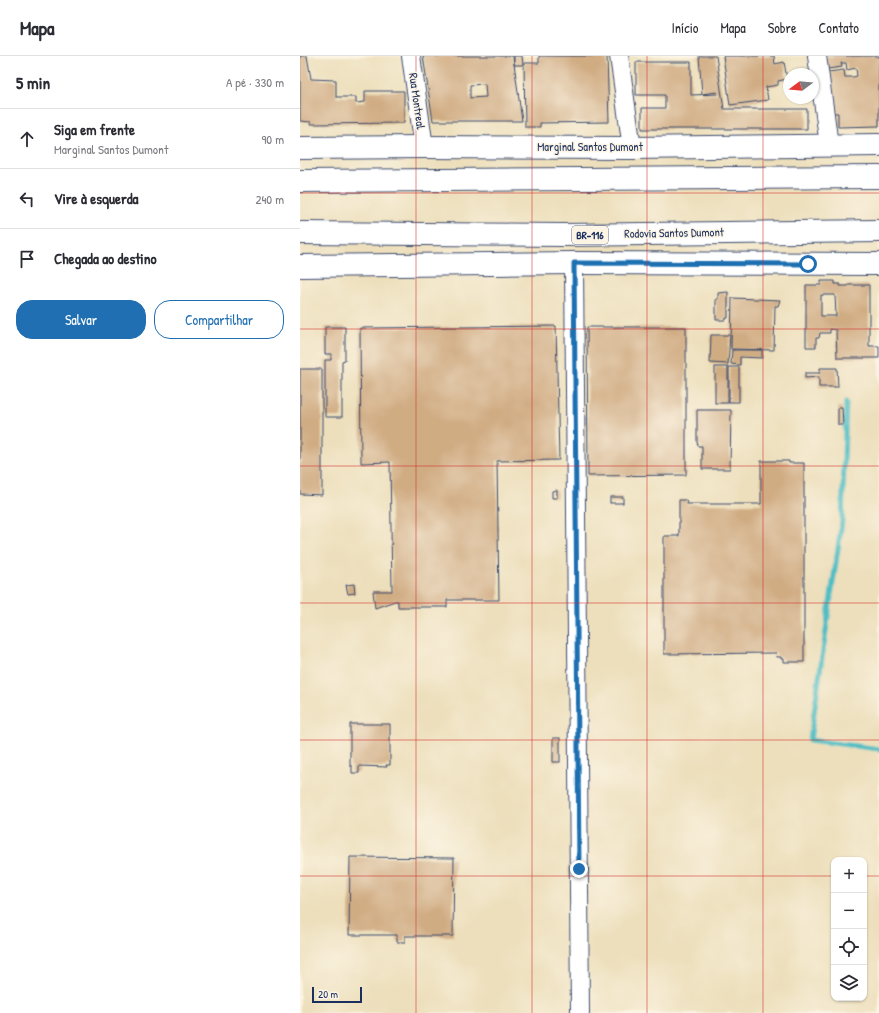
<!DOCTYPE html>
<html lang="pt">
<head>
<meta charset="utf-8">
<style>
	:root { --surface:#fff; --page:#f7f7f7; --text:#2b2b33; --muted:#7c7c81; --line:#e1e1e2; --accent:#1f6fb2 }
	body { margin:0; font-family:"Patrick Hand",sans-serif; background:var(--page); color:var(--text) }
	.controls { position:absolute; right:12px; bottom:12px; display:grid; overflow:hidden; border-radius:8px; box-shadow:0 1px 3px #0004 }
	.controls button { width:36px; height:36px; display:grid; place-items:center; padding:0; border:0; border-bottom:1px solid var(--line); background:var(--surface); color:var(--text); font:20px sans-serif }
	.compass { position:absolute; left:483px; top:12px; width:36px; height:36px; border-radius:50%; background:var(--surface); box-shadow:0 1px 3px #0004; rotate:254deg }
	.scale { position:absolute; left:12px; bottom:10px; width:50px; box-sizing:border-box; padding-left:4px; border:2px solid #1b2f5e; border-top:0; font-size:11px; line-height:14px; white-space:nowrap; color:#1b2f5e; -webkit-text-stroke:3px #fcf5e5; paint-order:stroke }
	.stop { position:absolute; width:12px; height:12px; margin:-9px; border:3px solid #1f6fb2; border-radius:50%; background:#fff }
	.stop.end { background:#1f6fb2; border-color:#fff; box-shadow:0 1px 4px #0008 }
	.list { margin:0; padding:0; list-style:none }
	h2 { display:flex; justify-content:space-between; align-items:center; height:52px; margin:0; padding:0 16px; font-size:17px }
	h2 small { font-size:13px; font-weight:400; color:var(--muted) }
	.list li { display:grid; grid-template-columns:26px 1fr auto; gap:12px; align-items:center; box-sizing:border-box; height:60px; padding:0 16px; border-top:1px solid var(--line) }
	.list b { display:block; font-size:15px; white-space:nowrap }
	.list p { margin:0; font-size:13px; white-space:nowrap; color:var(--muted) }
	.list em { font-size:13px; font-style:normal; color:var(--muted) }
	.actions { display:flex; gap:8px; padding:12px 16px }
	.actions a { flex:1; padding:9px 0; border:1px solid var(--accent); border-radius:16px; text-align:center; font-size:14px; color:var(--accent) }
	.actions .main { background:var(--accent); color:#fff }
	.icon { flex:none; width:22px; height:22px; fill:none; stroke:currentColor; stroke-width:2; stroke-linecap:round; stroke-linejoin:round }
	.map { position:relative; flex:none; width:579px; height:957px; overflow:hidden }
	header { display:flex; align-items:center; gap:24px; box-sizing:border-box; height:56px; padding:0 20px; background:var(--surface); border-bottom:1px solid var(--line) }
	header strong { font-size:19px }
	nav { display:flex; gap:22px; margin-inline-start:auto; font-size:14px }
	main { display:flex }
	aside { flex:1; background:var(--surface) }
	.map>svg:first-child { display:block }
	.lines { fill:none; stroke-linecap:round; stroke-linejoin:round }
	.stream { stroke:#4fbec4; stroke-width:5 }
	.building { fill:#d0ac83; fill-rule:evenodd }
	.minor-casing { stroke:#3a496c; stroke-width:20 }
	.major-casing { stroke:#3a496c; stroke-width:24 }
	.highway-casing { stroke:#3a496c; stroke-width:24 }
	.minor { stroke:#fff; stroke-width:18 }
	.major { stroke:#fff; stroke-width:22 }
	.highway { stroke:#fff; stroke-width:22 }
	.route { stroke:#1f6fb2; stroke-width:5 }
	.grid { fill:none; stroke:#d62828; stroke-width:1; stroke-opacity:0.55 }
	.labels { text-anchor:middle; stroke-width:3; stroke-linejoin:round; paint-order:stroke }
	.shield { fill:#fcf5e5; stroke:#5e6a86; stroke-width:1 }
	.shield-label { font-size:11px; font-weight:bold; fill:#1b2f5e }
	.street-label { font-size:12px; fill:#1b2f5e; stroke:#fcf5e5 }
</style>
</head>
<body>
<header>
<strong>Mapa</strong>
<nav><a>Início</a><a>Mapa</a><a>Sobre</a><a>Contato</a></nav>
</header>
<main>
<aside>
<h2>5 min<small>A pé · 330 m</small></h2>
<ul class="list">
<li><svg class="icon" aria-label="ahead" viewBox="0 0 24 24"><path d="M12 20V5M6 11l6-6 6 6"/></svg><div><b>Siga em frente</b><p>Marginal Santos Dumont</p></div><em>90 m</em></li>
<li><svg class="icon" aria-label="left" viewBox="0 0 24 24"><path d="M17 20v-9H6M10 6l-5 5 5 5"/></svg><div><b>Vire à esquerda</b></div><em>240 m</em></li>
<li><svg class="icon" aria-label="arrive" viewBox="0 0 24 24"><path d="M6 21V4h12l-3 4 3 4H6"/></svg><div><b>Chegada ao destino</b></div></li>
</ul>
<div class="actions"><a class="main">Salvar</a><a>Compartilhar</a></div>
</aside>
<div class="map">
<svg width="579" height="957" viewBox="0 0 579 957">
	<rect width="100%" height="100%" fill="#fcf5e5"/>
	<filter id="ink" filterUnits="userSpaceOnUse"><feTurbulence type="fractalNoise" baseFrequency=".025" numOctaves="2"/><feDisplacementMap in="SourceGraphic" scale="8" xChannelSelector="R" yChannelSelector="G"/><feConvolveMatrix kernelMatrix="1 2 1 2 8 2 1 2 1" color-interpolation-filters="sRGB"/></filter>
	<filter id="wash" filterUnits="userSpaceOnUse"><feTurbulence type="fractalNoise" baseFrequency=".012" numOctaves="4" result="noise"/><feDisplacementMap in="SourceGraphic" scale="16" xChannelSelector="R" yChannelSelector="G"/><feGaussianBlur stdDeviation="0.9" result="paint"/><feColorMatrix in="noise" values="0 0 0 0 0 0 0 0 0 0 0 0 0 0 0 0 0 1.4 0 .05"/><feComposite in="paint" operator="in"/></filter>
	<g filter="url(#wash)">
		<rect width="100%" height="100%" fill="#eddfbc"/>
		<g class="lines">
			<polyline class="stream" points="546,346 542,465 510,684 579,693"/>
		</g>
		<g id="blocks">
			<g class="building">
				<polygon points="0,0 7,0 11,23 36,24 36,41 56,41 56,47 65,46 65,35 104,35 104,67 11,68 11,66 0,65"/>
				<path d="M123,0H213L222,65H133ZM185,28L186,41L170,42V29Z"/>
				<polygon points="214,0 222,0 223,9 214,9"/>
				<polygon points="239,0 307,0 309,66 240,67 240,71 225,71 224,7 239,7"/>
				<polygon points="399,0 416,0 424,53 507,53 507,73 342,73 342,52 365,52 365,39 336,39 336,6 391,6 391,39 418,38 417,36 402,38"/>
				<polygon points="423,0 474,0 475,8 484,6 487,23 478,25 478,29 466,31 468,44 430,49"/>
				<polygon points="526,0 579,0 579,70 538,71 538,57 533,57 528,16 544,14 545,21 553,21 557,20 556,12 547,14 546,7 541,7 542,11 528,13"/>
				<path d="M521,225H535V228H540V230H548V229H569V290H579V302H537L536,274L530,273V277H520L519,282H516V291H506V229H521ZM521,239H535L536,260H521Z"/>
				<polygon points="428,236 428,262 426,262 426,264 416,264 416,243 418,243 418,237"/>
				<polygon points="432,242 480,244 478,250 475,250 474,294 431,293"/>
				<polygon points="256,270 259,404 197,405 199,544 147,544 147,551 98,551 98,545 95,545 75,552 73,535 92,535 90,406 61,407 60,272"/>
				<polygon points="25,271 45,271 45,304 42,305 42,361 25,361 25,304 31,304 31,298 25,298"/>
				<polygon points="287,271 386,271 386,419 288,420"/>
				<polygon points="411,279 430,279 428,308 410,307"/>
				<polygon points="432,294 462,294 462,302 440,301 440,309 431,308"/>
				<rect x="415" y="311" width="13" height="36"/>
				<rect x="429" y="311" width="10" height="35"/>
				<polygon points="520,312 537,312 538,331 519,331 519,321 505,322 505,317 520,317"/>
				<polygon points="0,313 22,313 22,439 0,438"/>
				<polygon points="538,351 542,351 543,369 538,369"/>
				<polygon points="397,354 431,354 430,413 402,413 402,390 398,390 397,387"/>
				<polygon points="461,405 489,405 489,407 504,407 504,606 484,606 484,603 481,603 481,601 477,601 476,597 364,598 364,480 379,480 379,444 386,444 387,448 461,448"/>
				<polygon points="257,434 257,442 252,442 252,435"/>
				<rect x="310" y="441" width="13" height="6"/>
				<polygon points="54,528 55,537 48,538 46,529"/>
				<polygon points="50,668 90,668 90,709 86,709 87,711 59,710 59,717 52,717 52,710 50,710"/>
				<rect x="253" y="682" width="7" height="24"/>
				<polygon points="50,801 154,802 153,880 105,880 105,886 97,886 97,879 49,879"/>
			</g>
		</g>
	</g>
	<g filter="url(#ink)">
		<use href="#blocks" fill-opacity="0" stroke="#3a496c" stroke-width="1"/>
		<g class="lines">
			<g class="minor-casing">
				<g id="minor">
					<polyline points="111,0 124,91"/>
					<polyline points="319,0 332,92"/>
					<polyline points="517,0 529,89"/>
					<polyline points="274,207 280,957"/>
				</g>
			</g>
			<g class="major-casing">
				<g id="major">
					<polyline points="0,92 124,91 332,92 579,89"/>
					<polyline points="0,210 274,207 579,208"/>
				</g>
			</g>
			<g class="highway-casing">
				<g id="highway">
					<polyline points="0,125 579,121"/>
					<polyline points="0,177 263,179 579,175"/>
				</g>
			</g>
			<use href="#minor" class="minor"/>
			<use href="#major" class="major"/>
			<use href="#highway" class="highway"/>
		</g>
	</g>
	<g class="lines" filter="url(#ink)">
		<polyline class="route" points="279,813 274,207 508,208"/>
	</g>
	<path class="grid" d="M116,0V957M232,0V957M347,0V957M463,0V957M0,137H579M0,273H579M0,410H579M0,547H579M0,684H579M0,820H534M564,820H579"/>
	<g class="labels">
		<rect class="shield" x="272" y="170" width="36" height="18" rx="3"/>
		<g class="shield-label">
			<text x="290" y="183">BR-116</text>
		</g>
		<g class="street-label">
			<text transform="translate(117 45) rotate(82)" y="4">Rua Montreal</text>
			<text x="290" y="95">Marginal Santos Dumont</text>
			<text transform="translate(374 177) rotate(-1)" y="4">Rodovia Santos Dumont</text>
		</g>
	</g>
</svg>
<div class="controls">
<button>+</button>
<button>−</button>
<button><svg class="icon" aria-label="locate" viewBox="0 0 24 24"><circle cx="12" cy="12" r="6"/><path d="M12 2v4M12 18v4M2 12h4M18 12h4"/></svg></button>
<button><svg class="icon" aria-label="layers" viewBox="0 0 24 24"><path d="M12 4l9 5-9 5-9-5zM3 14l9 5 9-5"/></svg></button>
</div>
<svg class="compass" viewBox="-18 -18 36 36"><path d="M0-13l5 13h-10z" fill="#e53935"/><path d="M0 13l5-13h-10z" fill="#7c7c81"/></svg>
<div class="scale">20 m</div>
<div class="stop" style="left:508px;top:208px"></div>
<div class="stop end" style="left:279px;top:813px"></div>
</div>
</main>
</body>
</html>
